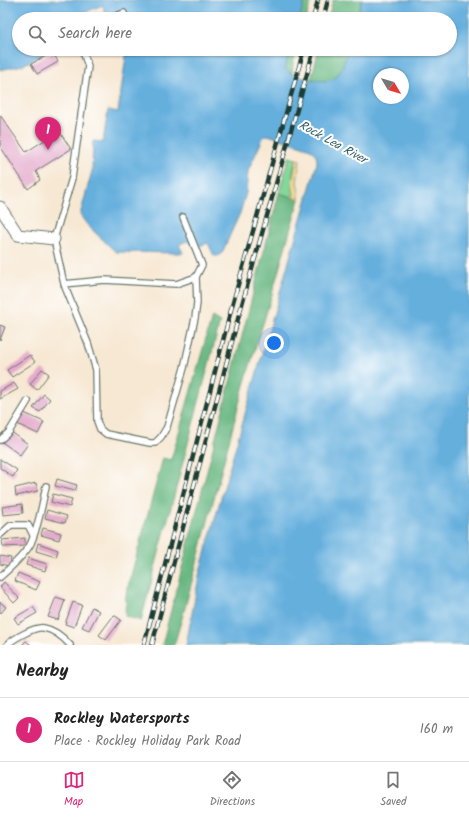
<!DOCTYPE html>
<html lang="en">
<head>
<meta charset="utf-8">
<style>
	:root { --surface:#fff; --page:#f2f2f2; --text:#222; --muted:#767676; --line:#e0e0e0; --accent:#db2777 }
	body { margin:0; font-family:Kalam,sans-serif; background:var(--page); color:var(--text) }
	.compass { position:absolute; left:373px; top:68px; width:36px; height:36px; border-radius:50%; background:var(--surface); box-shadow:0 1px 3px #0004; rotate:128deg }
	.you { position:absolute; left:274px; top:343px; width:14px; height:14px; margin:-10px; border:3px solid #fff; border-radius:50%; background:#1a73e8; box-shadow:0 0 0 6px #1a73e833 }
	.badge { display:grid; place-items:center; width:26px; height:26px; border-radius:50%; background:var(--accent); color:#fff; font-size:13px; font-weight:700 }
	.pin { position:absolute; translate:-50% -33px; filter:drop-shadow(0 1px 2px #0008) }
	.pin::after { content:''; position:absolute; top:21px; width:14px; height:12px; background:inherit; clip-path:polygon(0 0,100% 0,50% 100%) }
	.list { margin:0; padding:0; list-style:none }
	h2 { display:flex; justify-content:space-between; align-items:center; height:52px; margin:0; padding:0 16px; font-size:17px }
	h2 small { font-size:13px; font-weight:400; color:var(--muted) }
	.list li { display:grid; grid-template-columns:26px 1fr auto; gap:12px; align-items:center; box-sizing:border-box; height:64px; padding:0 16px; border-top:1px solid var(--line) }
	.list b { display:block; font-size:15px; white-space:nowrap }
	.list p { margin:0; font-size:13px; white-space:nowrap; color:var(--muted) }
	.list em { font-size:13px; font-style:normal; color:var(--muted) }
	.icon { flex:none; width:22px; height:22px; fill:none; stroke:currentColor; stroke-width:2; stroke-linecap:round; stroke-linejoin:round }
	.map { position:relative; flex:none; width:469px; height:645px; overflow:hidden }
	.search { position:absolute; background:var(--surface); box-shadow:0 1px 3px #0004; left:12px; right:12px; top:12px; height:44px; display:flex; align-items:center; gap:10px; box-sizing:border-box; padding:0 14px; border-radius:22px; color:var(--muted); font-size:15px }
	.sheet { height:116px; background:var(--surface) }
	nav { display:flex; justify-content:space-around; align-items:center; box-sizing:border-box; height:56px; border-top:1px solid var(--line); background:var(--surface); font-size:11px; color:var(--muted) }
	nav a { display:grid; justify-items:center; gap:2px }
	nav .on { color:var(--accent) }
	.map>svg:first-child { display:block }
	.green { fill:#82d79a; stroke:#508a67 }
	.forest { fill:#69b882; stroke:#447a5b }
	.sand { fill:#eeda9e; stroke:#868c69 }
	.water { fill:#65afdd; stroke:#427688; fill-rule:evenodd }
	.building { fill:#e4abcc }
	.lines { fill:none; stroke-linecap:round; stroke-linejoin:round }
	.lane-casing { stroke:#6b796c; stroke-width:8 }
	.street-casing { stroke:#6b796c; stroke-width:13 }
	.lane { stroke:#fff; stroke-width:5.5 }
	.street { stroke:#fff; stroke-width:11 }
	.rail-casing { stroke:#1f3d34; stroke-width:4.5 }
	.rail { stroke:#fff; stroke-width:3; stroke-dasharray:9; stroke-linecap:butt }
	.labels { text-anchor:middle; stroke-width:4; stroke-linejoin:round; paint-order:stroke }
	.water-label { font-size:12px; font-style:italic; fill:#345f67; stroke:#fff }
</style>
</head>
<body>
<div class="map">
<svg width="469" height="645" viewBox="0 0 469 645">
	<rect width="100%" height="100%" fill="#fff"/>
	<filter id="ink" filterUnits="userSpaceOnUse"><feTurbulence type="fractalNoise" baseFrequency=".025" numOctaves="2"/><feDisplacementMap in="SourceGraphic" scale="8" xChannelSelector="R" yChannelSelector="G"/><feConvolveMatrix kernelMatrix="1 2 1 2 8 2 1 2 1" color-interpolation-filters="sRGB"/></filter>
	<filter id="wash" filterUnits="userSpaceOnUse"><feTurbulence type="fractalNoise" baseFrequency=".012" numOctaves="4" result="noise"/><feDisplacementMap in="SourceGraphic" scale="16" xChannelSelector="R" yChannelSelector="G"/><feGaussianBlur stdDeviation="0.9" result="paint"/><feColorMatrix in="noise" values="0 0 0 0 0 0 0 0 0 0 0 0 0 0 0 0 0 1.4 0 .05"/><feComposite in="paint" operator="in"/></filter>
	<g filter="url(#wash)">
		<rect width="100%" height="100%" fill="#f7e8d3"/>
		<polygon class="green" points="289,157 296,159 293,172 294,195 291,197 279,193"/>
		<g class="forest">
			<polygon points="305,0 311,0 306,19 299,19"/>
			<polygon points="333,0 362,0 357,19 328,19"/>
			<polygon points="290,49 297,49 293,64 292,75 285,70 285,68"/>
			<path d="M319,49H348C345,60 342,80 326,81C321,81 316,80 311,79Z"/>
			<polygon points="279,193 299,199 270,301 244,385 183,615 174,645 162,645"/>
			<polygon points="212,317 220,322 141,621 125,616 126,594 163,458 171,460"/>
		</g>
		<polygon class="sand" points="296,159 300,160 297,183 299,191 299,199 291,197 294,195 292,183"/>
		<g class="water">
			<polygon points="0,0 305,0 299,19 105,19 103,5 69,19 19,19 19,49 52,49 23,65 0,70"/>
			<path d="M362,0H469V645H186L200,571L317,163C317,155 315,151 308,148L268,135L264,136L248,171L246,193L240,213L222,253L218,256H214L208,243L194,248L190,241L184,242L179,245L183,253L116,252L88,226L80,215L92,171L93,141L103,142L108,110L118,112L127,49H290L285,68C288,77 325,84 333,79C343,72 345,60 348,49H450V19H357ZM379,74H403V98H379Z"/>
		</g>
		<g id="blocks">
			<g class="building">
				<polygon points="53,52 58,62 37,74 31,64"/>
				<polygon points="0,115 26,152 59,131 71,149 36,171 40,180 28,189 0,146"/>
				<polygon points="0,325 5,327 0,340"/>
				<polygon points="30,355 35,362 12,377 7,370"/>
				<polygon points="42,369 49,374 37,390 30,384"/>
				<polygon points="14,383 18,389 0,399 0,391"/>
				<polygon points="44,394 50,399 40,412 33,408"/>
				<polygon points="22,412 44,422 38,434 17,424"/>
				<polygon points="10,431 28,444 20,455 2,442"/>
				<polygon points="0,459 17,470 13,477 0,468"/>
				<polygon points="57,479 77,485 75,491 55,486"/>
				<polygon points="36,483 38,491 16,496 15,488"/>
				<polygon points="53,494 72,499 70,507 51,502"/>
				<polygon points="22,504 23,513 3,515 2,507"/>
				<polygon points="47,510 67,516 65,523 45,518"/>
				<polygon points="43,528 61,533 59,540 41,535"/>
				<polygon points="25,538 25,546 3,547 2,540"/>
				<polygon points="38,543 58,550 56,557 36,551"/>
				<polygon points="0,556 11,558 10,566 0,564"/>
				<polygon points="28,558 47,564 45,571 26,565"/>
				<polygon points="18,573 40,582 36,590 15,581"/>
				<polygon points="4,582 19,598 14,603 0,587"/>
				<polygon points="56,597 65,600 58,620 48,617"/>
				<polygon points="0,602 6,607 1,613 0,612"/>
				<polygon points="73,602 82,605 74,627 65,624"/>
				<polygon points="33,607 37,613 18,624 14,618"/>
				<polygon points="92,607 99,611 89,630 82,627"/>
				<polygon points="114,615 121,620 106,640 99,635"/>
				<polygon points="26,641 31,645 22,645"/>
			</g>
		</g>
	</g>
	<g filter="url(#ink)">
		<use href="#blocks" fill-opacity="0" stroke="#6b796c" stroke-width="1"/>
		<g class="lines">
			<g class="lane-casing">
				<g id="lane">
					<polyline points="107,19 124,13"/>
					<polyline points="183,217 202,265 196,277"/>
					<polyline points="64,284 104,280 176,284 196,277 197,303 195,318 184,368 167,427 161,437 155,443 150,443 106,434 100,429 97,421 96,370 88,343 65,287 64,284 54,239 72,178 88,66 82,49"/>
					<polyline points="0,440 9,432 28,401"/>
					<polyline points="0,535 11,525 28,525 33,535"/>
					<path d="M0,577C9,569 26,554 31,543C39,525 42,505 46,486"/>
					<path d="M7,645C13,639 35,626 44,628C55,630 63,637 70,645"/>
				</g>
			</g>
			<g class="street-casing">
				<polyline id="street" points="0,207 18,235 54,239"/>
			</g>
			<use href="#lane" class="lane"/>
			<use href="#street" class="street"/>
			<g class="rail-casing">
				<g id="rail">
					<polyline points="313,19 318,0"/>
					<polyline points="323,19 328,0"/>
					<polyline points="144,645 232,306 304,49"/>
					<polyline points="152,645 239,315 314,49"/>
				</g>
			</g>
			<use href="#rail" class="rail"/>
		</g>
	</g>
	<g class="labels">
		<g class="water-label">
			<text transform="translate(333 142) rotate(29)" y="4">Rock Lea River</text>
		</g>
	</g>
</svg>
<svg class="compass" viewBox="-18 -18 36 36"><path d="M0-13l5 13h-10z" fill="#e53935"/><path d="M0 13l5-13h-10z" fill="#767676"/></svg>
<div class="you"></div>
<div class="pin badge" style="left:48px;top:150px">1</div>
<div class="search"><svg class="icon" aria-label="search" viewBox="0 0 24 24"><circle cx="10" cy="10" r="6"/><path d="M15 15l6 6"/></svg>Search here</div>
</div>
<section class="sheet">
<h2>Nearby<small></small></h2>
<ul class="list">
<li><span class="badge">1</span><div><b>Rockley Watersports</b><p>Place · Rockley Holiday Park Road</p></div><em>160 m</em></li>
</ul>
</section>
<nav>
<a class="on"><svg class="icon" aria-label="map" viewBox="0 0 24 24"><path d="M3 6l6-2 6 2 6-2v14l-6 2-6-2-6 2zM9 4v14M15 6v14"/></svg>Map</a>
<a><svg class="icon" aria-label="directions" viewBox="0 0 24 24"><path d="M12 3l9 9-9 9-9-9zM9 14v-3h6M13 9l2 2-2 2"/></svg>Directions</a>
<a><svg class="icon" aria-label="saved" viewBox="0 0 24 24"><path d="M7 4h10v16l-5-4-5 4z"/></svg>Saved</a>
</nav>
</body>
</html>
